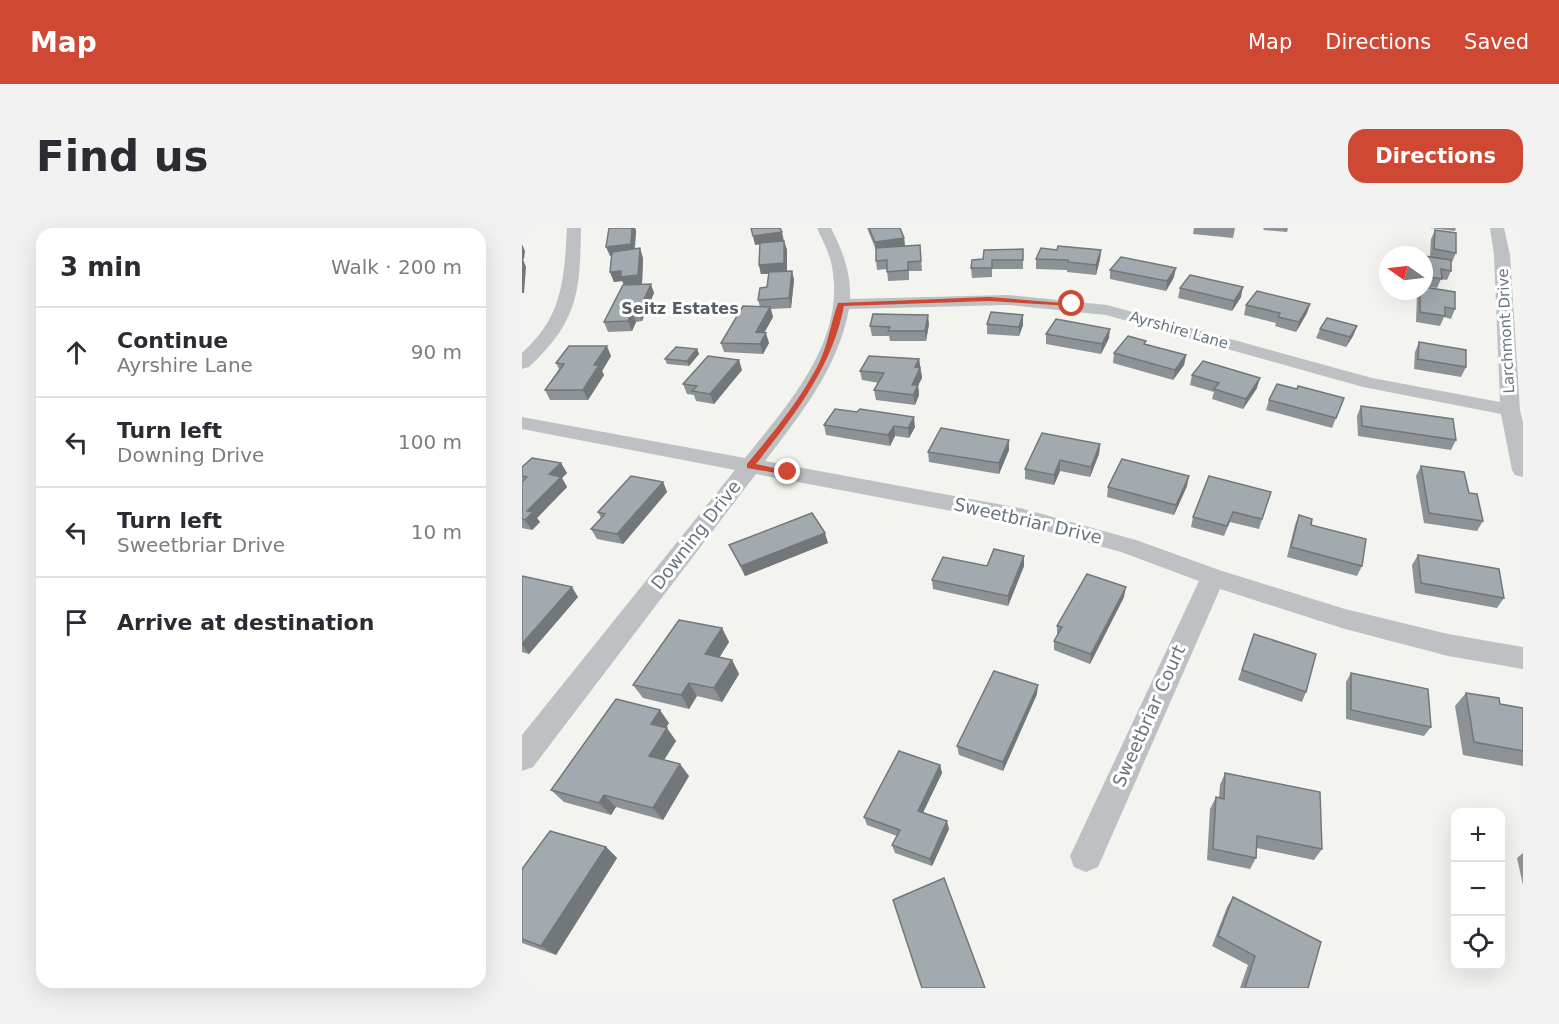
<!DOCTYPE html>
<html lang="en">
<head>
<meta charset="utf-8">
<style>
	:root { --surface:#fff; --page:#f2f2f3; --text:#2b2b33; --muted:#7c7c81; --line:#e1e1e2; --accent:#cf4834 }
	body { margin:0; font-family:"DejaVu Sans",sans-serif; background:var(--page); color:var(--text) }
	.controls { position:absolute; right:18px; bottom:18px; display:grid; overflow:hidden; border-radius:12px; box-shadow:0 6px 24px #0002 }
	.controls button { width:54px; height:54px; display:grid; place-items:center; padding:0; border:0; border-bottom:2px solid var(--line); background:var(--surface); color:var(--text); font:30px sans-serif }
	.compass { position:absolute; left:857px; top:18px; width:54px; height:54px; border-radius:50%; background:var(--surface); box-shadow:0 6px 24px #0002; rotate:284deg }
	.stop { position:absolute; width:18px; height:18px; margin:-14px; border:4px solid #cf4834; border-radius:50%; background:#fff }
	.stop.end { background:#cf4834; border-color:#fff; box-shadow:0 2px 6px #0008 }
	.list { margin:0; padding:0; list-style:none }
	h2 { display:flex; justify-content:space-between; align-items:center; height:78px; margin:0; padding:0 24px; font-size:26px }
	h2 small { font-size:20px; font-weight:400; color:var(--muted) }
	.list li { display:grid; grid-template-columns:39px 1fr auto; gap:18px; align-items:center; box-sizing:border-box; height:90px; padding:0 24px; border-top:2px solid var(--line) }
	.list b { display:block; font-size:22px; white-space:nowrap }
	.list p { margin:0; font-size:20px; white-space:nowrap; color:var(--muted) }
	.list em { font-size:20px; font-style:normal; color:var(--muted) }
	.icon { flex:none; width:33px; height:33px; fill:none; stroke:currentColor; stroke-width:2; stroke-linecap:round; stroke-linejoin:round }
	.map { position:relative; flex:none; width:1001px; height:760px; overflow:hidden; border-radius:18px }
	header { display:flex; align-items:center; gap:36px; box-sizing:border-box; height:84px; padding:0 30px; background:var(--accent); color:#fff }
	header strong { font-size:28px }
	nav { display:flex; gap:33px; margin-inline-start:auto; font-size:21px }
	.intro { display:flex; align-items:center; justify-content:space-between; box-sizing:border-box; height:144px; padding:0 36px }
	h1 { margin:0; font-size:42px }
	.button { padding:15px 27px; border-radius:18px; background:var(--accent); color:#fff; font-size:21px; font-weight:700 }
	main { display:flex; gap:36px; padding:0 36px }
	aside { flex:1; background:var(--surface); border-radius:18px; box-shadow:0 6px 24px #0002 }
	.map>svg:first-child { display:block }
	.lines { fill:none; stroke-linecap:round; stroke-linejoin:round }
	.street { fill:#bdc1c4; fill-rule:evenodd }
	.wall { fill:#8c9296 }
	.shaded-wall { fill:#72777a }
	.building { fill:#a3aaaf; stroke:#72777a; stroke-width:1.5 }
	.route { fill:#cf4834 }
	.labels { text-anchor:middle; stroke-width:6; stroke-linejoin:round; paint-order:stroke }
	.far-street-label { font-size:15px; fill:#66757e; stroke:#fff }
	.far-neighbourhood-label { font-size:16px; font-weight:bold; fill:#535e64; stroke:#fff }
	.street-label { font-size:18px; fill:#66757e; stroke:#fff }
</style>
</head>
<body>
<header>
<strong>Map</strong>
<nav><a>Map</a><a>Directions</a><a>Saved</a></nav>
</header>
<div class="intro"><h1>Find us</h1><a class="button">Directions</a></div>
<main>
<aside>
<h2>3 min<small>Walk · 200 m</small></h2>
<ul class="list">
<li><svg class="icon" aria-label="ahead" viewBox="0 0 24 24"><path d="M12 20V5M6 11l6-6 6 6"/></svg><div><b>Continue</b><p>Ayrshire Lane</p></div><em>90 m</em></li>
<li><svg class="icon" aria-label="left" viewBox="0 0 24 24"><path d="M17 20v-9H6M10 6l-5 5 5 5"/></svg><div><b>Turn left</b><p>Downing Drive</p></div><em>100 m</em></li>
<li><svg class="icon" aria-label="left" viewBox="0 0 24 24"><path d="M17 20v-9H6M10 6l-5 5 5 5"/></svg><div><b>Turn left</b><p>Sweetbriar Drive</p></div><em>10 m</em></li>
<li><svg class="icon" aria-label="arrive" viewBox="0 0 24 24"><path d="M6 21V4h12l-3 4 3 4H6"/></svg><div><b>Arrive at destination</b></div></li>
</ul>
</aside>
<div class="map">
<svg width="1001" height="760" viewBox="0 0 1001 760">
	<rect width="100%" height="100%" fill="#f3f3f0"/>
	<g class="lines">
		<g class="street">
			<path d="M45,0H59C58,65 56,93 7,139L0,141V125C41,88 42,52 45,0Z"/>
			<path d="M295,0H309C321,24 329,44 328,71L486,67L585,77L850,150L978,174L972,27L968,0H982L988,27L998,182L1001,195V249L993,247L990,242L979,186L841,159L584,87L486,77L327,81C316,140 279,186 243,233L498,280L614,312L700,343L823,381L926,406L1001,419V441L926,428L823,401L698,361L576,639L564,644L552,639L548,628L677,353L599,324L498,296L234,246L11,539L0,543V507L213,242L0,201V189L223,230C266,176 324,113 310,39C308,25 300,12 295,0Z"/>
		</g>
	</g>
	<g class="wall">
		<polygon points="87,0 113,0 114,3 113,21 121,30 120,56 132,65 120,93 114,94 110,103 86,104 82,94 102,57 100,53 92,54 88,44 90,28 88,28"/>
		<polygon points="345,0 378,0 382,10 383,18 398,17 400,43 387,43 387,52 366,53 365,41 355,42 354,33 354,22"/>
		<polygon points="672,0 713,0 711,10 671,6"/>
		<polygon points="741,0 766,0 765,4 742,2"/>
		<polygon points="907,0 934,0 933,3"/>
		<polygon points="913,2 934,25 930,34 929,34 929,43 925,52 919,51 915,60 902,58 902,28 908,29 909,11"/>
		<polygon points="262,13 265,22 265,43 270,43 272,52 269,80 249,81 251,89 242,105 247,115 241,126 202,124 199,115 238,79 236,72 245,59 247,46 239,46 237,37 238,17 233,17"/>
		<polygon points="501,21 501,41 470,41 470,49 450,50 449,40 461,31"/>
		<polygon points="535,22 579,22 578,31 574,47 545,44 545,42 514,41 514,31"/>
		<polygon points="588,42 652,49 644,63 588,51"/>
		<polygon points="658,60 719,69 710,83 656,70"/>
		<polygon points="897,63 902,63 933,81 929,91 922,89 918,98 894,94 895,68"/>
		<polygon points="788,76 785,85 774,104 753,98 754,95 722,87 724,77"/>
		<polygon points="407,96 404,113 368,113 367,108 350,108 348,98"/>
		<polygon points="465,96 501,97 497,108 465,106"/>
		<polygon points="835,98 831,108 824,119 794,110 798,101"/>
		<polygon points="524,106 587,110 579,126 524,116"/>
		<polygon points="897,114 944,139 939,149 892,141 893,124"/>
		<polygon points="624,116 664,127 662,137 651,152 591,135 592,125"/>
		<polygon points="175,121 177,126 167,138 145,136 143,131"/>
		<polygon points="89,128 80,143 82,147 66,172 28,172 23,162 37,141 34,135"/>
		<polygon points="397,131 400,150 396,157 397,167 393,177 354,172 352,162 357,155 340,152 338,143"/>
		<polygon points="220,142 192,176 174,173 172,167 165,166 161,156"/>
		<polygon points="670,147 735,160 721,181 690,171 692,164 668,157"/>
		<polygon points="775,161 822,170 810,200 744,182 747,172"/>
		<polygon points="839,178 934,212 929,222 836,208 835,188"/>
		<polygon points="335,184 393,199 387,210 373,208 368,218 304,207 302,197"/>
		<polygon points="487,212 487,222 477,246 407,234 406,224"/>
		<polygon points="578,216 577,226 568,249 538,243 532,257 503,251 503,241"/>
		<polygon points="39,235 45,245 40,250 45,259 15,290 18,294 10,302 0,300 0,239"/>
		<polygon points="899,238 947,265 961,293 955,303 902,295 894,248"/>
		<polygon points="141,254 145,264 101,316 75,311 69,301 79,290 76,284"/>
		<polygon points="665,258 652,287 585,269 586,259"/>
		<polygon points="749,264 737,301 708,294 702,308 669,299 671,289"/>
		<polygon points="777,287 840,338 835,348 765,329 773,297"/>
		<polygon points="306,315 223,348 207,317"/>
		<polygon points="896,327 982,370 975,380 893,365 890,337"/>
		<polygon points="465,338 502,338 486,378 411,361 410,352"/>
		<polygon points="0,348 56,369 7,426 0,424"/>
		<polygon points="602,369 568,436 532,422 532,413 535,407 535,398"/>
		<polygon points="200,400 207,414 197,429 210,432 217,446 200,474 175,468 167,481 121,470 111,457"/>
		<polygon points="732,406 784,464 780,474 716,452"/>
		<polygon points="829,445 909,499 902,508 824,491 824,454"/>
		<polygon points="944,465 978,476 1001,480 1001,538 941,527 933,478"/>
		<polygon points="515,466 481,543 437,527 435,518"/>
		<polygon points="147,495 144,500 154,513 142,532 167,548 141,592 94,579 89,587 42,574 29,562"/>
		<polygon points="418,537 420,545 401,584 427,601 410,638 373,625 370,617 375,608 345,597 342,589"/>
		<polygon points="703,545 800,621 792,632 735,620 734,630 728,641 685,632 688,581 694,569 697,569 698,557"/>
		<polygon points="84,619 95,630 34,727 0,715 0,641"/>
		<polygon points="1001,625 1001,657 995,630"/>
		<polygon points="711,669 786,760 718,760 726,737 690,718 705,679"/>
	</g>
	<g class="shaded-wall">
		<polygon points="0,0 3,0 2,5 0,5"/>
		<polygon points="110,0 113,0 114,3 112,25 88,28 84,19"/>
		<polygon points="260,4 262,13 233,17 231,8"/>
		<polygon points="382,10 383,19 354,24 353,14"/>
		<polygon points="262,13 265,22 265,44 239,46 237,37"/>
		<polygon points="0,16 3,23 2,31 1,31 4,39 2,65 0,65"/>
		<polygon points="118,20 121,30 120,56 103,58 100,53 92,54 88,44"/>
		<polygon points="579,22 578,31 574,47 574,37"/>
		<polygon points="654,40 652,49 644,63 645,53"/>
		<polygon points="270,43 272,52 269,80 267,70"/>
		<polygon points="129,56 132,65 120,93 116,84"/>
		<polygon points="721,59 719,69 710,83 712,73"/>
		<polygon points="788,76 785,85 774,104 777,94"/>
		<polygon points="248,79 251,89 237,114 234,104"/>
		<polygon points="110,84 114,94 110,103 106,93"/>
		<polygon points="406,87 407,96 404,113 403,103"/>
		<polygon points="501,87 501,97 497,108 497,99"/>
		<polygon points="835,98 831,108 824,119 828,109"/>
		<polygon points="588,101 587,110 579,126 580,116"/>
		<polygon points="244,105 247,115 241,126 238,116"/>
		<polygon points="85,118 89,128 80,143 82,147 66,172 61,162 72,137"/>
		<polygon points="175,121 177,126 167,138 165,133"/>
		<polygon points="664,127 662,137 651,152 653,142"/>
		<polygon points="397,131 400,150 391,167 390,157 393,139"/>
		<polygon points="217,132 220,142 192,176 188,166"/>
		<polygon points="738,150 735,160 721,181 724,171"/>
		<polygon points="396,157 397,167 393,177 391,167"/>
		<polygon points="392,189 393,199 387,210 386,200"/>
		<polygon points="372,198 373,208 368,218 366,207"/>
		<polygon points="487,212 487,222 477,246 477,235"/>
		<polygon points="578,216 577,226 568,249 569,239"/>
		<polygon points="538,232 538,243 532,257 532,247"/>
		<polygon points="39,235 45,245 40,250 45,259 15,290 18,294 10,302 3,292 5,283 27,246"/>
		<polygon points="667,248 665,258 652,287 654,277"/>
		<polygon points="141,254 145,264 101,316 95,306"/>
		<polygon points="303,305 306,315 223,348 219,338"/>
		<polygon points="502,328 502,338 486,378 486,368"/>
		<polygon points="50,359 56,369 7,426 0,417 0,416"/>
		<polygon points="604,359 602,369 568,436 569,426"/>
		<polygon points="200,400 207,414 191,440 183,426"/>
		<polygon points="210,432 217,446 200,474 192,460"/>
		<polygon points="167,455 175,468 167,481 159,467"/>
		<polygon points="516,457 515,466 481,543 481,534"/>
		<polygon points="138,482 147,495 138,509 129,496"/>
		<polygon points="145,500 154,513 136,541 127,528"/>
		<polygon points="158,536 167,548 141,592 131,580"/>
		<polygon points="418,537 420,545 398,591 396,583"/>
		<polygon points="82,567 94,579 89,587 77,575"/>
		<polygon points="425,593 427,601 410,638 408,631"/>
		<polygon points="84,619 95,630 34,727 19,718"/>
	</g>
	<g class="building">
		<polygon points="87,0 110,0 109,16 84,19"/>
		<polygon points="229,0 258,0 260,4 231,8"/>
		<polygon points="347,0 378,0 382,10 353,14"/>
		<polygon points="913,2 934,5 934,25 912,21"/>
		<polygon points="262,13 262,35 237,37 238,15"/>
		<polygon points="398,17 399,33 386,34 386,42 365,44 365,32 354,33 354,20"/>
		<polygon points="536,18 579,22 574,37 546,34 546,32 514,31 519,20 535,22"/>
		<polygon points="118,20 116,47 99,49 99,43 88,44 90,24"/>
		<polygon points="501,21 501,32 470,32 470,40 449,40 450,32 461,31 462,22"/>
		<polygon points="902,28 929,32 929,43 919,41 920,51 902,48"/>
		<polygon points="599,29 654,40 645,53 588,42"/>
		<polygon points="270,43 267,70 236,72 238,60 245,59 247,44"/>
		<polygon points="668,47 721,59 712,73 658,60"/>
		<polygon points="129,56 116,84 110,84 106,93 82,94 101,57"/>
		<polygon points="902,59 933,64 933,81 923,79 923,88 898,84 898,63 902,63"/>
		<polygon points="735,63 788,76 777,94 756,89 758,85 724,77"/>
		<polygon points="221,78 248,79 234,104 244,105 238,116 199,115"/>
		<polygon points="469,84 501,87 497,99 465,96"/>
		<polygon points="351,86 406,87 403,103 366,103 368,99 348,98"/>
		<polygon points="805,90 835,98 828,109 798,101"/>
		<polygon points="534,91 588,101 580,116 524,106"/>
		<polygon points="606,108 624,113 622,116 664,127 653,142 592,125"/>
		<polygon points="897,114 944,122 944,139 896,131"/>
		<polygon points="47,118 85,118 72,137 77,137 61,162 23,162 42,136 34,135"/>
		<polygon points="154,119 175,121 165,133 143,131"/>
		<polygon points="186,128 217,132 188,166 170,163 175,158 161,156"/>
		<polygon points="347,128 397,131 393,139 398,140 390,157 396,157 391,167 352,162 362,145 338,143"/>
		<polygon points="681,133 738,150 724,171 692,161 697,155 670,147"/>
		<polygon points="755,156 775,161 776,158 822,170 814,190 747,172"/>
		<polygon points="839,178 931,191 934,212 840,198"/>
		<polygon points="313,181 335,184 338,181 392,189 386,200 372,198 366,207 302,197"/>
		<polygon points="419,200 487,212 477,235 406,224"/>
		<polygon points="520,205 578,216 569,239 538,232 532,247 503,241"/>
		<polygon points="10,230 39,235 27,246 39,249 5,283 11,284 3,292 0,291 0,254 5,249 0,248 0,239"/>
		<polygon points="600,231 667,248 654,277 586,259"/>
		<polygon points="899,238 942,244 947,265 955,266 961,293 907,285"/>
		<polygon points="109,248 141,254 95,306 69,301 83,286 76,284"/>
		<polygon points="687,248 749,264 740,291 711,284 705,298 671,289"/>
		<polygon points="290,285 303,305 219,338 207,317"/>
		<polygon points="777,287 790,291 789,297 844,311 840,338 769,319"/>
		<polygon points="472,321 502,328 486,368 410,352 421,329 465,338"/>
		<polygon points="896,327 977,341 982,370 899,355"/>
		<polygon points="565,346 604,359 569,426 532,413 540,399 535,398"/>
		<polygon points="0,348 50,359 0,416"/>
		<polygon points="157,392 200,400 183,426 210,432 192,460 167,455 159,467 111,457"/>
		<polygon points="732,406 794,426 784,464 720,442"/>
		<polygon points="472,443 516,457 481,534 435,518"/>
		<polygon points="829,445 906,461 909,499 829,482"/>
		<polygon points="944,465 977,470 978,476 1001,480 1001,523 952,514"/>
		<polygon points="94,471 138,482 129,496 145,500 127,528 158,536 131,580 82,567 77,575 29,562"/>
		<polygon points="377,523 418,537 396,583 425,593 408,631 370,617 378,602 342,589"/>
		<polygon points="703,545 798,564 800,621 735,608 734,630 691,621 694,569 702,571"/>
		<polygon points="28,603 84,619 19,718 0,711 0,641"/>
		<polygon points="422,650 463,760 400,760 371,672"/>
		<polygon points="711,669 799,714 786,760 723,760 733,728 696,708"/>
	</g>
	<path class="route" d="M467,69L553,76L550,78L467,73L322,78C310,140 272,187 234,236L270,244L266,247L225,240V236C250,206 275,176 294,141C306,119 308,97 316,75Z"/>
	<g class="labels">
		<g class="far-street-label">
			<text transform="translate(657 102) rotate(16)" y="5">Ayrshire Lane</text>
			<text transform="translate(984 103) rotate(-93)" y="5">Larchmont Drive</text>
		</g>
		<g class="far-neighbourhood-label">
			<text x="158" y="86">Seitz Estates</text>
		</g>
		<g class="street-label">
			<text transform="translate(506 293) rotate(13)" y="6">Sweetbriar Drive</text>
			<text transform="translate(174 307) rotate(-52)" y="6">Downing Drive</text>
			<text transform="translate(627 488) rotate(-66)" y="6">Sweetbriar Court</text>
		</g>
	</g>
</svg>
<div class="controls">
<button>+</button>
<button>−</button>
<button><svg class="icon" aria-label="locate" viewBox="0 0 24 24"><circle cx="12" cy="12" r="6"/><path d="M12 2v4M12 18v4M2 12h4M18 12h4"/></svg></button>
</div>
<svg class="compass" viewBox="-18 -18 36 36"><path d="M0-13l5 13h-10z" fill="#e53935"/><path d="M0 13l5-13h-10z" fill="#7c7c81"/></svg>
<div class="stop" style="left:550px;top:76px"></div>
<div class="stop end" style="left:266px;top:244px"></div>
</div>
</main>
</body>
</html>
